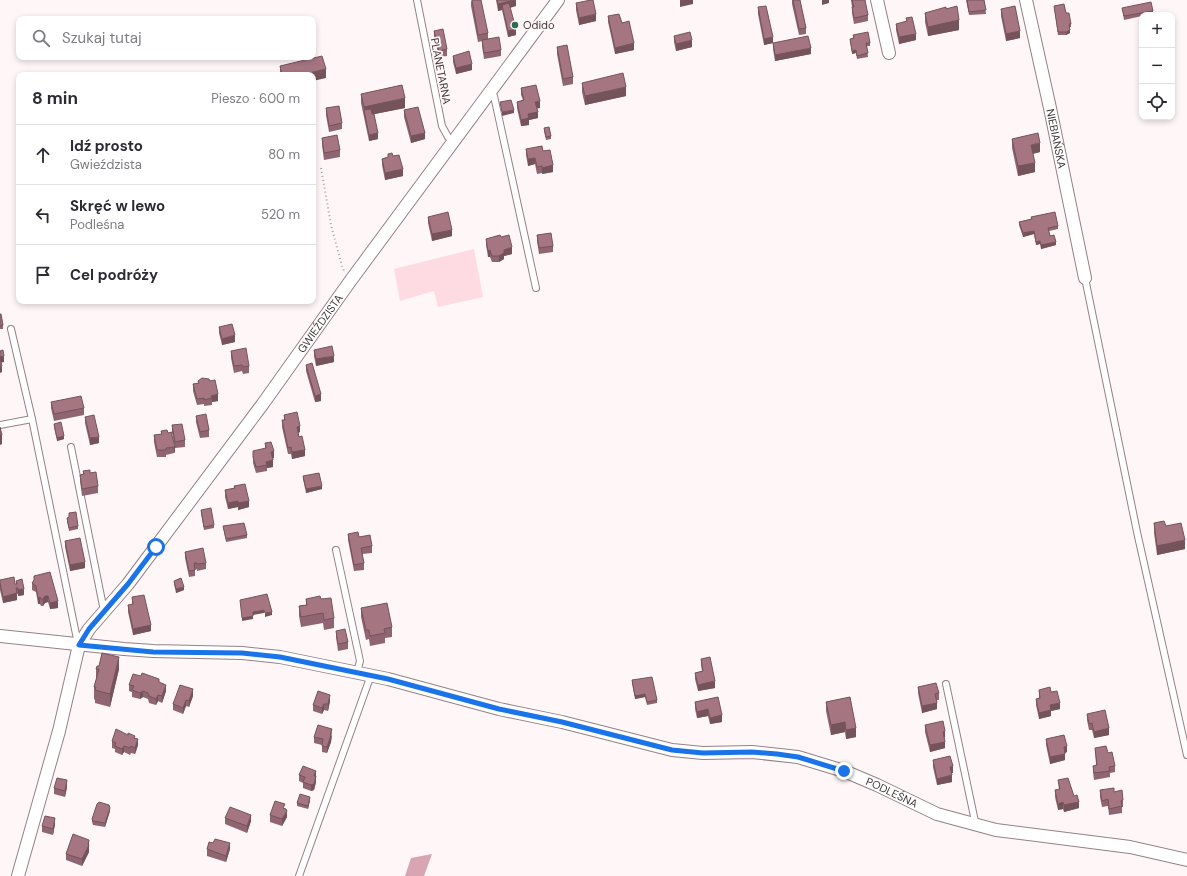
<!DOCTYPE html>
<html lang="pl">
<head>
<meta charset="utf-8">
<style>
	:root { --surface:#fff; --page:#f7f7f7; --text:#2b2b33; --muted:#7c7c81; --line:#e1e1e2 }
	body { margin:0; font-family:"DM Sans",sans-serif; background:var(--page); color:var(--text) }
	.controls { position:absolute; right:12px; top:12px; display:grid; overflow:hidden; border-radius:8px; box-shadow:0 2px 6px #0003 }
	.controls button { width:36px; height:36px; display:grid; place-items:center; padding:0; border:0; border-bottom:1px solid var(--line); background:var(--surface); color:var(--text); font:20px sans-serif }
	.stop { position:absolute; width:12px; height:12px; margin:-9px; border:3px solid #1a73e8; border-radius:50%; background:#fff }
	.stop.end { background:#1a73e8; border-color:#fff; box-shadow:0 1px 4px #0008 }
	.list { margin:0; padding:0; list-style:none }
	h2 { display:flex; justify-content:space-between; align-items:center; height:52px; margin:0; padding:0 16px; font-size:17px }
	h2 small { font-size:13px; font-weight:400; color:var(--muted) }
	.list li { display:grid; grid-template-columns:26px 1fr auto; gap:12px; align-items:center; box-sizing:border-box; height:60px; padding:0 16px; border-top:1px solid var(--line) }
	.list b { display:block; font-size:15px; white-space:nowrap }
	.list p { margin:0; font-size:13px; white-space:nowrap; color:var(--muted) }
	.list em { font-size:13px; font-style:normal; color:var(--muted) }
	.icon { flex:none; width:22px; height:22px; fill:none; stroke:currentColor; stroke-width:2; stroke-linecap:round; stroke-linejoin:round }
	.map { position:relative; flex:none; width:1187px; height:876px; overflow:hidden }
	.search { position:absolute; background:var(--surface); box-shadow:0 2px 6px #0003; left:16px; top:16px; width:300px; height:44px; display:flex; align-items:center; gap:10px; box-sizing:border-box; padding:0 14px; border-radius:8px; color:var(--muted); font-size:15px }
	.panel { position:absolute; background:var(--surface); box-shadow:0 2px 6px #0003; left:16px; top:72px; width:300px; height:232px; border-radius:8px }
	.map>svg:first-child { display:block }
	.green { fill:#fedbe3 }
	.forest { fill:#d8a6b2 }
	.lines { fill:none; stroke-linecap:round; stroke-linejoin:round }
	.service-casing { stroke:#958185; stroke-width:8 }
	.minor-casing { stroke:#958185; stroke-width:14 }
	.path { stroke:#aba2a4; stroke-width:2; stroke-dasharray:1 3; stroke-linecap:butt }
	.service { stroke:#fff; stroke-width:6 }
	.minor { stroke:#fff; stroke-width:12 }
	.wall { fill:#8e6570 }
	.shaded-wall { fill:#74535b }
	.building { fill:#a57682; stroke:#74535b }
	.route { stroke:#1a73e8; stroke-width:5 }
	.poi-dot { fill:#2c6b58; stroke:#fff6f8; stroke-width:1.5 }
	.labels { text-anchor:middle; stroke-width:3.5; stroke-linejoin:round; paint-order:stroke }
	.poi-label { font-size:11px; fill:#3e3537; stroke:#fff6f8; text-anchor:start }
	.street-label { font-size:11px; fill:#3e3537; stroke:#fff6f8 }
</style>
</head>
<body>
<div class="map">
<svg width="1187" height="876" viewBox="0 0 1187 876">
	<rect width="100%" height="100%" fill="#fff6f8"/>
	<polygon class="green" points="474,249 483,297 438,307 434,291 400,301 394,269"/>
	<polygon class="forest" points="432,854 424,876 405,876 411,858"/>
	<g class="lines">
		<g class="service-casing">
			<g id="service">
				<polyline points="417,0 442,126 448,137 453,142"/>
				<polyline points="490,93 494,96 536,288"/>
				<polyline points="1085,278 1137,532 1187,755"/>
				<polyline points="11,329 32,419 78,644"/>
				<polyline points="0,425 32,419"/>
				<polyline points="71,447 104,611"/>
				<polyline points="336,550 360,661 357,672"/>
				<polyline points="946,684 976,826"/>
				<polyline points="299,876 371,675"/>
			</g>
		</g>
		<g class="minor-casing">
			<g id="minor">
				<polyline points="877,0 889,53"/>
				<path id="s1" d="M1026,0L1050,108L1085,278"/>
				<path id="s2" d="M0,636L124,649L153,651L242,653L280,657L388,679L499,709L562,722L672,750L703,753L752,752L798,757L844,771L877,785L937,814L996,830L1130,847L1187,860"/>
				<path id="s3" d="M18,876L59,731L79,645L89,629L128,584L262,405L351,280L558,0"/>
			</g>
		</g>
		<polyline class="path" points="321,168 331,225 342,266 344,271"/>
		<use href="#service" class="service"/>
		<use href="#minor" class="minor"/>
	</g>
	<g class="wall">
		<polygon points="471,0 488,33 488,39 501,50 501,56 484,59 482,46 482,41 478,42 471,6"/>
		<polygon points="496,0 516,0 516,6 510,8 516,35 508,37 502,10 498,11"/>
		<polygon points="792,0 800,0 806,28 806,34 799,35 792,4"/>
		<polygon points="851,0 865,0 868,15 868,21 854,24 852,13 852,7"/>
		<polygon points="966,0 984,0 986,14 969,15"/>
		<polygon points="576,3 596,21 579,25 576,10"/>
		<polygon points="1054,6 1066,13 1071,24 1071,27 1069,27 1070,33 1066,35 1058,35"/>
		<polygon points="758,7 773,43 811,54 775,61 773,49 773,43 764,45 758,14"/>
		<polygon points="1122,8 1153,11 1153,14 1146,15 1142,15 1142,16 1124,20"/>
		<polygon points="946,9 959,30 928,36 925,22 925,13"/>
		<polygon points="1001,9 1020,38 1006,41 1001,16"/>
		<polygon points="608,16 634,50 615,54 608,22"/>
		<polygon points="906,18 916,40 899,44 896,30 896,24 906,22"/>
		<polygon points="434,31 447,49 447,56 439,57 434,37"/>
		<polygon points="853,35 870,43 870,46 867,46 868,57 857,59 856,53 852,54 850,39 853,39"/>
		<polygon points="674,36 692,47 676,51 674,42"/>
		<polygon points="557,47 573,77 573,84 563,86 557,54"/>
		<polygon points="453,56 472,70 456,74 453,62"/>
		<polygon points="280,66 326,78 313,75 280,75"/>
		<polygon points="582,83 626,96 585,105 582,92"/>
		<polygon points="521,88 540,108 537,108 538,118 529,120 529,125 521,126 517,108 517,102 523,100 521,95"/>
		<polygon points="361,94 405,108 374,114 378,139 369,141 361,103"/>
		<polygon points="326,108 342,123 342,129 329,132 326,115"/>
		<polygon points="404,110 425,139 411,143 404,117"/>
		<polygon points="544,128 551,136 551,139 546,140 544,131"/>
		<polygon points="322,138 340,150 340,157 324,160 322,145"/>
		<polygon points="1012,139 1040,152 1033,154 1035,172 1018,176 1012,148"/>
		<polygon points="526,149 543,151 553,172 542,174 542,173 537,174 535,164 528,166 526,155"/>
		<polygon points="388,154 403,176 385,180 382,165 382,159 388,157"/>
		<polygon points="428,217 452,236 432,241 428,223"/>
		<polygon points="1031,217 1058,226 1058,229 1049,231 1050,236 1056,245 1041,249 1040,244 1036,245 1034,234 1023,237 1019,225 1019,222 1031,219"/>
		<polygon points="537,235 553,246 553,252 539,254 537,241"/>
		<polygon points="501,237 512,254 504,256 504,259 499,262 492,262 490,257 488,257 486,245 486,239"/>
		<polygon points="0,314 3,325 3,329 0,329"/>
		<polygon points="219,327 235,342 222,345 219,333"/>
		<polygon points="314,350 334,362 316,366 314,356"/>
		<polygon points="231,351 249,366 249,373 243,374 242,371 234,373 231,358"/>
		<polygon points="306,365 321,401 315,402 306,371"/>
		<polygon points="198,381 218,401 212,402 212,405 204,406 204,404 197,405 193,391 193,384 198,383"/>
		<polygon points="51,402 84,408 84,415 54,421 51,408"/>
		<polygon points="284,415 300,432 298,433 305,456 292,459 291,454 288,454 282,427 282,420 284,420"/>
		<polygon points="196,416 209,430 209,437 200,438 196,422"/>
		<polygon points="85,417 99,443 90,445 85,423"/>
		<polygon points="54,424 64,439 57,441 54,427"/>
		<polygon points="172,425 185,440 185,447 175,448 172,432"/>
		<polygon points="161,431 168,433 172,437 175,452 174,453 166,455 166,457 157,457 154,442 154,435 161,434"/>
		<polygon points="265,443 274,458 272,458 273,467 267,468 267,471 256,473 253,463 253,451 265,449"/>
		<polygon points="83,471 98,486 98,493 82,496 80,481 80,475 83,474"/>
		<polygon points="303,476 322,489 306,493 303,479"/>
		<polygon points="234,486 249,507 238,510 238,507 228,509 225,497 225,490 234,488"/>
		<polygon points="201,510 214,525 214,528 204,530 201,513"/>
		<polygon points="69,513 78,526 78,529 69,531 67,521 67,518 69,518"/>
		<polygon points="1154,523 1166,526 1185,549 1157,555 1154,533"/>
		<polygon points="223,526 247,535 247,538 226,542"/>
		<polygon points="348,534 359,537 372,546 372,553 362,554 364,563 364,570 354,571 348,540"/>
		<polygon points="65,541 85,568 70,571 65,547"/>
		<polygon points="185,552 206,563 206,569 197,571 197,569 195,570 195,576 189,577 185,558"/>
		<polygon points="34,576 58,608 50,609 48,602 45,603 43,606 41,606 40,604 38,604 36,592 32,590 32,583 34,581"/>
		<polygon points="0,580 15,584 16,584 16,581 24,595 18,596 18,594 17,594 17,600 3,603 0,590"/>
		<polygon points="174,581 184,590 176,593 174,584"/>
		<polygon points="132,597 151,631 133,635 128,612 128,605 132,605"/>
		<polygon points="306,599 321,599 334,618 334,628 324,630 323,623 301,627 299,616 299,606 306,605"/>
		<polygon points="361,608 392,627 392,637 385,638 385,643 370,646 369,639 366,640 361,617"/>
		<polygon points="336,631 348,642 348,649 338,651 336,637"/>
		<polygon points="701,659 715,688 698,691 695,679 695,673 702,671 701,665"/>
		<polygon points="96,669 119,669 110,707 95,703 95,700 94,699 94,687 96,680"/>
		<polygon points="632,680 657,700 657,703 647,705 645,697 635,699 632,683"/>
		<polygon points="159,683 166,691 162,703 158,701 156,705 149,703 148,699 143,697 140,699 132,697 132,692 129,691 129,685"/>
		<polygon points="918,687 939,693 939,700 936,700 937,709 922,713 918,693"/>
		<polygon points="1039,690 1051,692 1060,709 1051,711 1051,716 1039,719 1036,705 1036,699 1039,698"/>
		<polygon points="193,696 189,707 186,706 183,714 173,710 173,704"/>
		<polygon points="718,697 722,722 710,724 708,716 697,718 695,709 695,702"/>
		<polygon points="850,697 856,737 846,739 845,732 831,735 826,711 826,702"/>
		<polygon points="330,701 328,711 324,710 322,714 313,711 313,705"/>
		<polygon points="1087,714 1109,735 1094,738 1092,730 1089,730 1087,720"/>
		<polygon points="925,725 945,737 944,738 945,748 930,752 925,732"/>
		<polygon points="332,736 331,742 327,753 322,752 322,745 314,743 314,737"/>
		<polygon points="135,738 138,745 135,754 131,753 130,755 124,752 122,755 115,752 115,749 112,748 112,741"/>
		<polygon points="1046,739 1067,752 1065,753 1065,760 1050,764 1046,745"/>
		<polygon points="1095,748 1108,753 1115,766 1115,772 1110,773 1110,777 1094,780 1093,772 1093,766 1096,765"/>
		<polygon points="933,760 953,773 951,773 952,782 937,785 933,767"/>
		<polygon points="316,771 316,782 314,790 311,791 303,788 303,783 299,781 299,775"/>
		<polygon points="1058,780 1074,796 1079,808 1064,812 1063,809 1058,810 1055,797 1055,790 1059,790"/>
		<polygon points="67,787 65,797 54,794 54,788"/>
		<polygon points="1100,790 1114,792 1123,800 1123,807 1122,807 1122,813 1109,815 1108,806 1102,807 1100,797"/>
		<polygon points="310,800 308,809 297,806 297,803"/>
		<polygon points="110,811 105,827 93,825 92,822 92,819"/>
		<polygon points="270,815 287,817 282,826 270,822"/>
		<polygon points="225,818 251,821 247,833 225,824"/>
		<polygon points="55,824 53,835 42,832 42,826"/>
		<polygon points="89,840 89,852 82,866 66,860 66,854"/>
		<polygon points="213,843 230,849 226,862 207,856 207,849"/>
	</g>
	<g class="shaded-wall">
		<polygon points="516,0 516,6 503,9 502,5 502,10 498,11 498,4"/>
		<polygon points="680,0 693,0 693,4 680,7"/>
		<polygon points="822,0 829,0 829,3 822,5"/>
		<polygon points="596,14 596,21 579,25 579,18"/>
		<polygon points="959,20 959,30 928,36 928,27"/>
		<polygon points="516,29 516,35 508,37 508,31"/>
		<polygon points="1070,30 1070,33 1066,35 1066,32"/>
		<polygon points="1020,31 1020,38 1006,41 1006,34"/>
		<polygon points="916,34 916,40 899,44 899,37"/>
		<polygon points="773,37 773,43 764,45 764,39"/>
		<polygon points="692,40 692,47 676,51 676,44"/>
		<polygon points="634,43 634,50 615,54 615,48"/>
		<polygon points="811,48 811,54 775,61 775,55"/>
		<polygon points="856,50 856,53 852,54 852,51"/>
		<polygon points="472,64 472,70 456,74 456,68"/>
		<polygon points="326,69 326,78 313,81 313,75 300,75"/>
		<polygon points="626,87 626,96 585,105 585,96"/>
		<polygon points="405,98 405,108 365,116 364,107"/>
		<polygon points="540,101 540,108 535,109 535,102"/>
		<polygon points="514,110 514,113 502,116 502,112"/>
		<polygon points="538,112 538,118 529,120 529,125 521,126 521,120 528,114"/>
		<polygon points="378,133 378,139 369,141 369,135"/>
		<polygon points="425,133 425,139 411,143 411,136"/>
		<polygon points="1040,143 1040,152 1031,154 1031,145"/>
		<polygon points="535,158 535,164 528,166 528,159"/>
		<polygon points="1035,163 1035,172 1018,176 1018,166"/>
		<polygon points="553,165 553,172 542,174 542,168"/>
		<polygon points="403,169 403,176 385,180 385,173"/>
		<polygon points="452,230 452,236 432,241 432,234"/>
		<polygon points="1034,231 1034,234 1023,237 1023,233"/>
		<polygon points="1040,241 1040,244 1036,245 1036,242"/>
		<polygon points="1056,242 1056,245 1041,249 1041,245"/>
		<polygon points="512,247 512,254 504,256 504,259 499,262 499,256 504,250"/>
		<polygon points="490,250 490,257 488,257 488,251"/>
		<polygon points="235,335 235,342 222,345 222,339"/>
		<polygon points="4,356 4,362 0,363 0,357"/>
		<polygon points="334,356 334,362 316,366 316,359"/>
		<polygon points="2,366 2,372 0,373 0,367"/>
		<polygon points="218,394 218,401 212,402 211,396"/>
		<polygon points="321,394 321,401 315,402 315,396"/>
		<polygon points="300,426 300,432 297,433 297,427"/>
		<polygon points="0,435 2,435 2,444 0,445"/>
		<polygon points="64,436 64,439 57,441 57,438"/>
		<polygon points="99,437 99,443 90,445 90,438"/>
		<polygon points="175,446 175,452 174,453 174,447"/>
		<polygon points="305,450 305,456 292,459 292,452"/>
		<polygon points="274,451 274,458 271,459 271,452"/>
		<polygon points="273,460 273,467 267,468 266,462"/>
		<polygon points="322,486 322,489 306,493 306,489"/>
		<polygon points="238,501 238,507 228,509 228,503"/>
		<polygon points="249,501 249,507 238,510 238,503"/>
		<polygon points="1185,540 1185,549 1157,555 1157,546"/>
		<polygon points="85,562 85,568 70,571 70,565"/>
		<polygon points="184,587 184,590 176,593 176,589"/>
		<polygon points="24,589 24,595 18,596 18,590"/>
		<polygon points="17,593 17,600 3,603 3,597"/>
		<polygon points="45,596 48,596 48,602 45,603 43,606 43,599"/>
		<polygon points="40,597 40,604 38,604 38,598"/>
		<polygon points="58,601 58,608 50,609 50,603"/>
		<polygon points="264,610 264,613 253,615 253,612"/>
		<polygon points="272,612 272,615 265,617 265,613"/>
		<polygon points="253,616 253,619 242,621 242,618"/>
		<polygon points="151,625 151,631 133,635 133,629"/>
		<polygon points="119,657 119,669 110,707 110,694"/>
		<polygon points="715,681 715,688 698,691 698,685"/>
		<polygon points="166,685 166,691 162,703 162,696"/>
		<polygon points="193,689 193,696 189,707 189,701"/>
		<polygon points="143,691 143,697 140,699 140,693"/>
		<polygon points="645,694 645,697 635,699 635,696"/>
		<polygon points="158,695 158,701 156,705 156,699"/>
		<polygon points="330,695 330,701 328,711 328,704"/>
		<polygon points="186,700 186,706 183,714 183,708"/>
		<polygon points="937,703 937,709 922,713 922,706"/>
		<polygon points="1060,703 1060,709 1051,711 1051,716 1039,719 1039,713 1050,705"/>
		<polygon points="324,704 324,710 322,714 322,708"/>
		<polygon points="708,709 708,716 697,718 697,712"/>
		<polygon points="722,715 722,722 710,724 710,718"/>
		<polygon points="845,722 845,732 831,735 831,725"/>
		<polygon points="856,728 856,737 846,739 846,730"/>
		<polygon points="1109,728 1109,735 1094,738 1094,732"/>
		<polygon points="332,729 331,742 327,753 327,747"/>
		<polygon points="945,731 945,737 943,738 943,732"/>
		<polygon points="138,739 138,745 135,754 135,748"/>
		<polygon points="945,742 945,748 930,752 930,745"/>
		<polygon points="124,746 124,752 122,755 122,749"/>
		<polygon points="1067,746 1067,752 1064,753 1064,747"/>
		<polygon points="1065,754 1065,760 1050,764 1050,757"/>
		<polygon points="953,766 953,773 950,773 950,767"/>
		<polygon points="316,771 316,782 314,790 311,791 311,785"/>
		<polygon points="952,775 952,782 937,785 937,779"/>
		<polygon points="67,780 67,787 65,797 65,791"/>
		<polygon points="310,797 310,800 308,809 308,806"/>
		<polygon points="1063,802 1063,809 1058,810 1058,804"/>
		<polygon points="1079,802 1079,808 1064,812 1064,805"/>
		<polygon points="110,808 110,811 105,827 105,823"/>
		<polygon points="287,811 287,817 282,826 282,819"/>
		<polygon points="251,815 251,821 247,833 247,826"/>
		<polygon points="55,818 55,824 53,835 53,829"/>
		<polygon points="89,840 89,852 82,866 82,859"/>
		<polygon points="230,843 230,849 226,862 226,856"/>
	</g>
	<g class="building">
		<polygon points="472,0 481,0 488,33 478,35"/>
		<polygon points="497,0 515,0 498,4"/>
		<polygon points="591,0 593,0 596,14 579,18 576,3"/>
		<polygon points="793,0 800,0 806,28 799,29"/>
		<polygon points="852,0 865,0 868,15 854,18 852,7 854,7"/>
		<polygon points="967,0 984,0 986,10 969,12"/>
		<polygon points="1151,2 1153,11 1124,16 1122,8"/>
		<polygon points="509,3 516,29 508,31 502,5"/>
		<polygon points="1064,4 1066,13 1069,13 1071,24 1069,24 1070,30 1066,32 1058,32 1054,6"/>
		<polygon points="766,6 773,37 764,39 758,7"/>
		<polygon points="957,6 959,20 928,27 925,13 946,7 946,9"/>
		<polygon points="1015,6 1020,31 1006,34 1001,9"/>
		<polygon points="619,14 622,23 629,21 634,43 615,48 608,16"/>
		<polygon points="912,17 916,34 899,37 896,24 907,21 906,18"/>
		<polygon points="443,29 447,49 439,51 434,31"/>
		<polygon points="690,32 692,40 676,44 674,36"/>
		<polygon points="868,32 870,43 866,43 868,53 857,56 856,50 852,51 850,39 854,38 853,35"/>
		<polygon points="808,36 811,48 775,55 773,43"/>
		<polygon points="499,37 501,50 484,53 482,40"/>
		<polygon points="567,45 573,77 563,79 557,47"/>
		<polygon points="469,51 472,64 456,68 453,56"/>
		<polygon points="322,56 326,69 300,75 282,75 280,66"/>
		<polygon points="623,73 626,87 585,96 582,83"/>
		<polygon points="402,85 405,98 364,107 361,94"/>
		<polygon points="536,85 540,101 535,102 538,112 528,114 529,118 521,120 517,102 524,100 521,88"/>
		<polygon points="511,100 514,110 502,112 500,102"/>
		<polygon points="339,106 342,123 329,126 326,108"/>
		<polygon points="418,107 425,133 411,136 404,110"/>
		<polygon points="371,109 372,114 374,114 378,133 369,135 364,110"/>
		<polygon points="549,127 551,136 546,137 544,128"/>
		<polygon points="1038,133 1040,143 1031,145 1035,163 1018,166 1012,139"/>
		<polygon points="337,135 340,150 324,153 322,138"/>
		<polygon points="542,146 543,151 550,150 553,165 542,168 542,166 537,167 535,158 528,159 526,149"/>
		<polygon points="392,153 393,156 399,155 403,169 385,173 382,159 388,157 388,154"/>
		<polygon points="448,212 452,230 432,234 428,217"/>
		<polygon points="1055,212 1058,226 1048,228 1050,236 1054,235 1056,242 1041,245 1040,241 1036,242 1034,231 1023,233 1019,222 1032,219 1031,217"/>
		<polygon points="551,233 553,246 539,248 537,235"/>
		<polygon points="500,235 501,237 509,235 512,247 504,250 504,253 499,256 492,256 490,250 488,251 486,239"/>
		<polygon points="0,314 1,314 3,325 0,326"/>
		<polygon points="232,324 235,335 222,339 219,327"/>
		<polygon points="332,346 334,356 316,359 314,350"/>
		<polygon points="246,348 249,366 243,367 242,365 234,366 231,351"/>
		<polygon points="3,350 4,356 0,357 0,351"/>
		<polygon points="0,358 2,366 0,367"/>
		<polygon points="312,363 321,394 315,396 306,365"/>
		<polygon points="202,378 209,379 210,381 215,380 218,394 211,396 212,398 204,400 204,398 197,399 193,384 199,383 198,381"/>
		<polygon points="81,396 84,408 54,414 51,402"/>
		<polygon points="297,412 300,426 297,427 299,437 302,436 305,450 292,452 291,447 288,448 282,420 285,420 284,415"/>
		<polygon points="206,414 209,430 200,432 196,416"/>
		<polygon points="94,415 99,437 90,438 85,417"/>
		<polygon points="61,422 64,436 57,438 54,424"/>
		<polygon points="182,424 185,440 175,442 172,425"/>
		<polygon points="0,427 2,435 0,435"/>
		<polygon points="167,430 168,433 172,432 172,436 175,446 174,447 166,448 166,450 157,450 154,435 162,434 161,431"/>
		<polygon points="271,442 274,451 271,452 273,460 266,462 267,465 256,467 253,457 253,451 266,448 265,443"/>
		<polygon points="90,470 90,473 96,472 98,486 82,489 80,475 84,474 83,471"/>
		<polygon points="319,473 322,486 306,489 303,476"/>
		<polygon points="245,484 249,501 238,503 238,501 228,503 225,490 235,488 234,486"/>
		<polygon points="211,508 214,525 204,527 201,510"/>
		<polygon points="76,512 78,526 69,528 67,518 69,517 69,513"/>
		<polygon points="1164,521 1166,526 1181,523 1185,540 1157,546 1154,523"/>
		<polygon points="244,523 247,535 226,539 223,526"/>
		<polygon points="358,532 359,537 370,535 372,546 361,548 364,563 354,565 348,534"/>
		<polygon points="80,538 85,562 70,565 65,541"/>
		<polygon points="203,548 206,563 197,564 197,563 194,563 195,570 189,571 185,552"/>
		<polygon points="50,572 58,601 50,603 48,596 45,596 43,599 41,599 40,597 38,598 36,586 32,583 34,580 34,576"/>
		<polygon points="14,577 15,584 17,584 16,581 22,579 24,589 18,590 18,588 16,588 17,593 3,597 0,583 0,580"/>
		<polygon points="181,578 184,587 176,589 174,581"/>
		<polygon points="267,594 272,612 265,613 264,610 253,612 253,616 242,618 240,600"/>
		<polygon points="144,595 151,625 133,629 128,605 133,604 132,597"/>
		<polygon points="320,596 321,599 331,598 334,618 324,620 323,613 301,617 299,606 307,605 306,599"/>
		<polygon points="387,603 392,627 384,629 385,633 370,636 369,630 366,630 361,608"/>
		<polygon points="345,629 348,642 338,644 336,631"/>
		<polygon points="102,653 119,657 110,694 95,690 96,687 94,687 99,669 96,669 97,666 99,666"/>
		<polygon points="710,657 715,681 698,685 695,673 703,671 701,659"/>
		<polygon points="142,673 159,679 159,682 166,685 162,696 158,695 156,699 149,696 148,693 143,691 140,693 132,690 134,686 129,685 133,674 141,676"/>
		<polygon points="652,677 657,700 647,702 645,694 635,696 632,680"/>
		<polygon points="936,683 939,693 935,694 937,703 922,706 918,687"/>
		<polygon points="180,685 193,689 189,701 186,700 183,708 173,704"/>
		<polygon points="1050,687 1051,692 1057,691 1060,703 1050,705 1051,710 1039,713 1036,699 1040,698 1039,690"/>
		<polygon points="318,691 330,695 328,704 324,704 322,708 313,705"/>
		<polygon points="718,697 722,715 710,718 708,709 697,712 695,702"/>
		<polygon points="850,697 856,728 846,730 845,722 831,725 826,702"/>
		<polygon points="1105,710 1109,728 1094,732 1092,723 1089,724 1087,714"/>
		<polygon points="943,721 945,731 943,732 945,742 930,745 925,725"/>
		<polygon points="318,725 332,729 330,735 331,735 327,747 322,746 323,739 314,737"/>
		<polygon points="116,729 128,735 128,733 135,736 134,738 138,739 135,748 131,746 130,748 124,746 122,749 115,746 116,743 112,741"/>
		<polygon points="1064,735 1067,746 1064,747 1065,754 1050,757 1046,739"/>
		<polygon points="1106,746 1108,753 1112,752 1115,766 1109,767 1110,771 1094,773 1093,766 1097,765 1095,748"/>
		<polygon points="950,756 953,766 950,767 952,775 937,779 933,760"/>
		<polygon points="303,766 316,771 314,776 316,776 314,784 311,785 303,782 305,777 299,775"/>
		<polygon points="57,778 67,780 65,791 54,788"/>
		<polygon points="1068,778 1074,796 1077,795 1079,802 1064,805 1063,802 1058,804 1055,790 1060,789 1058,780"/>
		<polygon points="1114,788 1114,792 1122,790 1123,800 1121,801 1122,806 1109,809 1108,799 1102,801 1100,790"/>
		<polygon points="300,794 310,797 308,806 297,803"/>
		<polygon points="275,801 285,804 283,808 286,809 287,811 282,819 270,815"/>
		<polygon points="99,802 109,805 110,808 105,823 93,821 92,819 97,804"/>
		<polygon points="230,807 251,815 247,826 225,818"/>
		<polygon points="45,816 55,818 53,829 42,826"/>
		<polygon points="73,834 89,840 88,845 89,845 82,859 66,854"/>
		<polygon points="215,839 230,843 226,856 207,849 209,842 213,843"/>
	</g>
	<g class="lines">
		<polyline class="route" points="156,547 128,584 89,629 79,645 153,652 242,653 280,657 388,679 499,709 562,722 672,750 703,753 752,752 777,754 798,757 844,771"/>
	</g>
	<circle class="poi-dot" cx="515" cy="25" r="4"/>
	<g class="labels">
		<g class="poi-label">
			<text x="523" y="29">Odido</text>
		</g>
		<g class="street-label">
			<text transform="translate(441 71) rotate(79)" y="4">PLANETARNA</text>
			<text dy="4" stroke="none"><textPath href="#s1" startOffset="142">NIEBIAŃSKA</textPath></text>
			<text dy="4" stroke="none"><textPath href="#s3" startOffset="641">GWIEŹDZISTA</textPath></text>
			<text dy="4" stroke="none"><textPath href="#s2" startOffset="911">PODLEŚNA</textPath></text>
		</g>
	</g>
</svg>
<div class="controls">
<button>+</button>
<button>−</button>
<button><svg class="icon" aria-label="locate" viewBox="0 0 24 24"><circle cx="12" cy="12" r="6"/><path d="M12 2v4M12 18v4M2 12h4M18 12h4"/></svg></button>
</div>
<div class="stop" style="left:156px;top:547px"></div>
<div class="stop end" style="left:844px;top:771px"></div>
<div class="search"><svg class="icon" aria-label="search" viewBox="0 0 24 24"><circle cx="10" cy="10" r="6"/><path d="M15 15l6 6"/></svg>Szukaj tutaj</div>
<section class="panel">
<h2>8 min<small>Pieszo · 600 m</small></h2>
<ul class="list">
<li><svg class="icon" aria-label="ahead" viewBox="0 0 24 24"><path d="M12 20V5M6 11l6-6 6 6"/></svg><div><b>Idź prosto</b><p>Gwieździsta</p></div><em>80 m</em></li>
<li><svg class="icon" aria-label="left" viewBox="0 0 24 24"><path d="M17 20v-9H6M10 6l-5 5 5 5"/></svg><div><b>Skręć w lewo</b><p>Podleśna</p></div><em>520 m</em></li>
<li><svg class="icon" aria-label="arrive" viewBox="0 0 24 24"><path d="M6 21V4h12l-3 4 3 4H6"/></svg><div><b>Cel podróży</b></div></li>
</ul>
</section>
</div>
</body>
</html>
